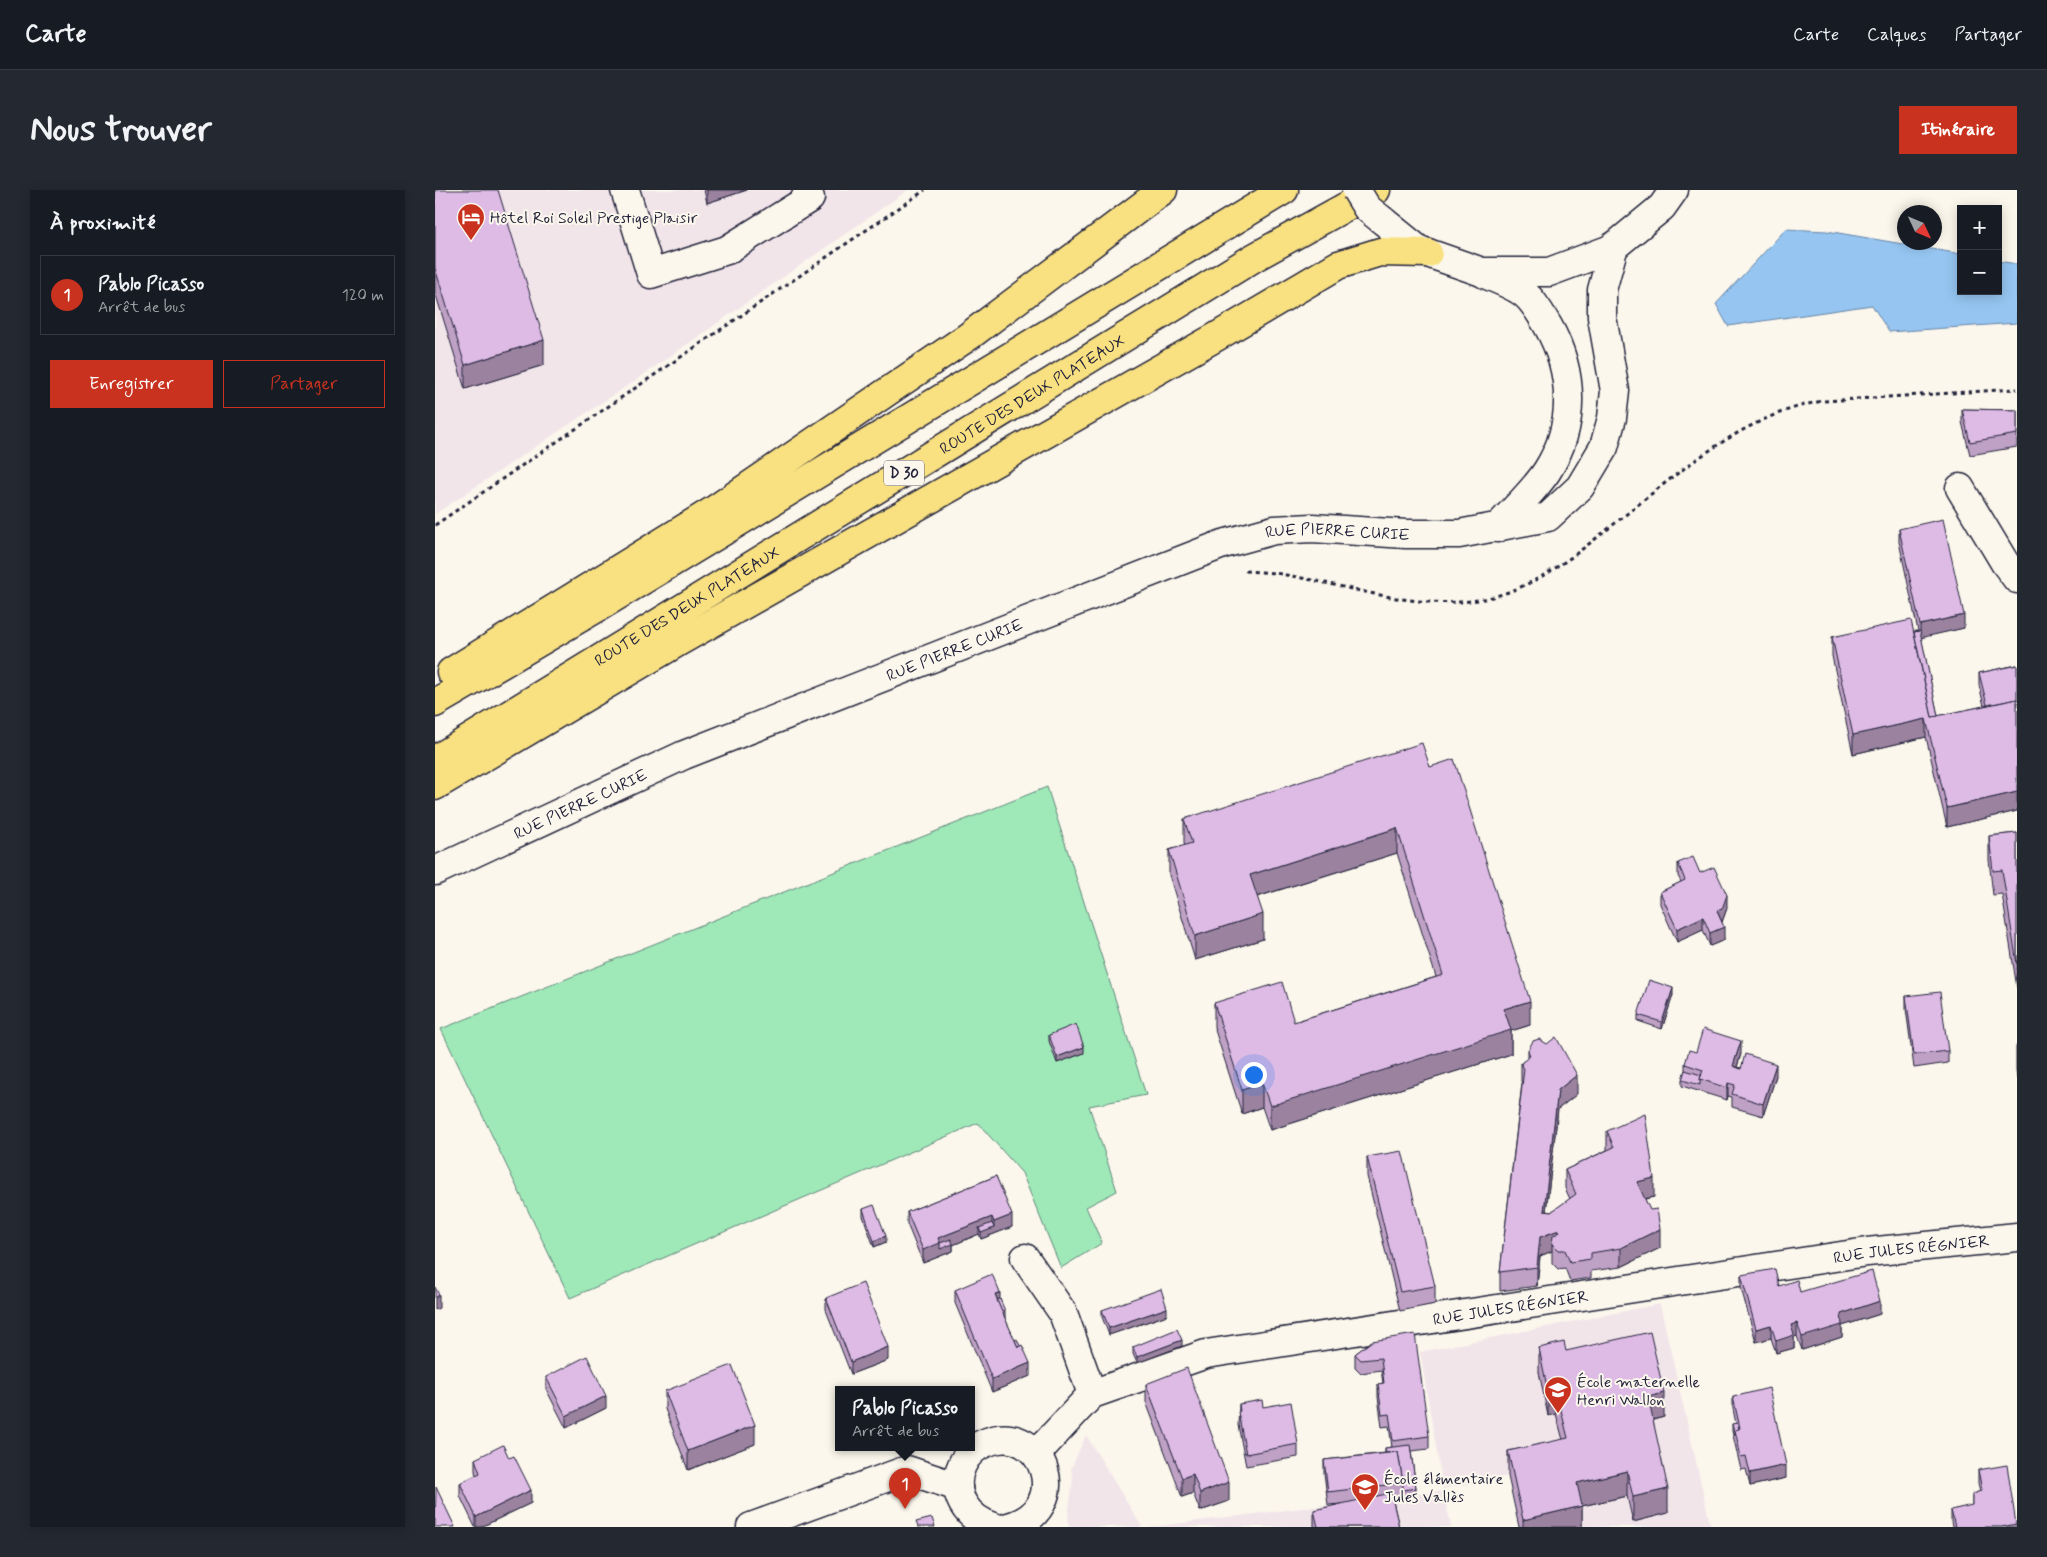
<!DOCTYPE html>
<html lang="fr">
<head>
<meta charset="utf-8">
<style>
	:root { --surface:#171b24; --page:#242831; --text:#f1f3f6; --muted:#9ea1a6; --line:#363941; --accent:#c8321e }
	body { margin:0; font-family:Mynerve,sans-serif; background:var(--page); color:var(--text) }
	.controls { position:absolute; right:15px; top:15px; display:grid; overflow:hidden; border-radius:0px; box-shadow:0 2px 12px #0003 }
	.controls button { width:45px; height:45px; display:grid; place-items:center; padding:0; border:0; border-bottom:1px solid var(--line); background:var(--surface); color:var(--text); font:25px sans-serif }
	.compass { position:absolute; left:1462px; top:15px; width:45px; height:45px; border-radius:50%; background:var(--surface); box-shadow:0 2px 12px #0003; rotate:134deg }
	.you { position:absolute; left:818px; top:884px; width:18px; height:18px; margin:-12px; border:4px solid #fff; border-radius:50%; background:#1a73e8; box-shadow:0 0 0 8px #1a73e833 }
	.badge { display:grid; place-items:center; width:32px; height:32px; border-radius:50%; background:var(--accent); color:#fff; font-size:16px; font-weight:700 }
	.pin { position:absolute; translate:-50% -41px; filter:drop-shadow(0 1px 2px #0008) }
	.pin::after { content:''; position:absolute; top:26px; width:18px; height:15px; background:inherit; clip-path:polygon(0 0,100% 0,50% 100%) }
	.popup { position:absolute; left:400px; top:1196px; width:140px; height:65px; box-sizing:border-box; display:grid; place-content:center; border-radius:0px; background:var(--surface); filter:drop-shadow(0 1px 4px #0005); font-size:16px; white-space:nowrap; color:var(--muted) }
	.popup b { font-size:19px; color:var(--text) }
	.popup::after { content:''; position:absolute; left:50%; top:100%; margin-left:-10px; border:10px solid transparent; border-top-color:var(--surface) }
	.list { margin:0; padding:0; list-style:none }
	h2 { display:flex; justify-content:space-between; align-items:center; height:65px; margin:0; padding:0 20px; font-size:21px }
	h2 small { font-size:16px; font-weight:400; color:var(--muted) }
	.list li { display:grid; grid-template-columns:32px 1fr auto; gap:15px; align-items:center; box-sizing:border-box; height:80px; margin:0 10px 10px; padding:0 10px; border:1px solid var(--line); border-radius:0px }
	.list b { display:block; font-size:19px; white-space:nowrap }
	.list p { margin:0; font-size:16px; white-space:nowrap; color:var(--muted) }
	.list em { font-size:16px; font-style:normal; color:var(--muted) }
	.actions { display:flex; gap:10px; padding:15px 20px }
	.actions a { flex:1; padding:11px 0; border:1px solid var(--accent); border-radius:0px; text-align:center; font-size:18px; color:var(--accent) }
	.actions .main { background:var(--accent); color:#fff }
	.map { position:relative; flex:none; width:1582px; height:1337px; overflow:hidden; border-radius:0px }
	header { display:flex; align-items:center; gap:30px; box-sizing:border-box; height:70px; padding:0 25px; background:var(--surface); border-bottom:1px solid var(--line) }
	header strong { font-size:24px }
	nav { display:flex; gap:28px; margin-inline-start:auto; font-size:18px }
	.intro { display:flex; align-items:center; justify-content:space-between; box-sizing:border-box; height:120px; padding:0 30px }
	h1 { margin:0; font-size:35px }
	.button { padding:12px 22px; border-radius:0px; background:var(--accent); color:#fff; font-size:18px; font-weight:700 }
	main { display:flex; gap:30px; padding:0 30px }
	aside { flex:1; background:var(--surface); border-radius:0px; box-shadow:0 2px 12px #0003 }
	.map>svg:first-child { display:block }
	.built { fill:#f2e5ea }
	.green { fill:#9fe9b8; stroke:#60867a }
	.water { fill:#95c5f0; stroke:#6784a8 }
	.lines { fill:none; stroke-linecap:round; stroke-linejoin:round }
	.minor-casing { stroke:#22223b; stroke-width:31 }
	.major-casing { stroke:#22223b; stroke-width:31 }
	.path { stroke:#22223b; stroke-width:3; stroke-dasharray:4 4; stroke-linecap:butt }
	.minor { stroke:#fbf7ec; stroke-width:28 }
	.major { stroke:#f9e181; stroke-width:28 }
	.minor-bridge-casing { stroke:#22223b; stroke-width:31; stroke-linecap:butt }
	.minor-bridge { stroke:#fbf7ec; stroke-width:28 }
	.wall { fill:#bfa1c5; stroke:#22223b }
	.shaded-wall { fill:#9b83a0; stroke:#22223b }
	.building { fill:#debbe5; stroke:#22223b }
	.labels { text-anchor:middle; stroke-width:4; stroke-linejoin:round; paint-order:stroke }
	.shield { fill:#fbf7ec; stroke:#636270; stroke-width:1 }
	.shield-label { font-size:15px; font-weight:bold; fill:#22223b }
	.poi-label { font-size:16px; fill:#22223b; stroke:#fbf7ec; text-anchor:start }
	.street-label { font-size:16px; fill:#22223b; stroke:#fbf7ec }
</style>
</head>
<body>
<header>
<strong>Carte</strong>
<nav><a>Carte</a><a>Calques</a><a>Partager</a></nav>
</header>
<div class="intro"><h1>Nous trouver</h1><a class="button">Itinéraire</a></div>
<main>
<aside>
<h2>À proximité<small></small></h2>
<ul class="list">
<li><span class="badge">1</span><div><b>Pablo Picasso</b><p>Arrêt de bus</p></div><em>120 m</em></li>
</ul>
<div class="actions"><a class="main">Enregistrer</a><a>Partager</a></div>
</aside>
<div class="map">
<svg width="1582" height="1337" viewBox="0 0 1582 1337">
	<rect width="100%" height="100%" fill="#fbf7ec"/>
	<filter id="ink" filterUnits="userSpaceOnUse"><feTurbulence type="fractalNoise" baseFrequency=".02" numOctaves="2"/><feDisplacementMap in="SourceGraphic" scale="10" xChannelSelector="R" yChannelSelector="G"/><feConvolveMatrix kernelMatrix="1 2 1 2 8 2 1 2 1" color-interpolation-filters="sRGB"/></filter>
	<g filter="url(#ink)">
		<g class="built">
			<polygon points="0,0 473,0 204,188 0,324"/>
			<polygon points="1225,1114 1276,1337 1084,1337 1073,1286 1008,1299 985,1162"/>
			<polygon points="651,1245 707,1337 634,1337 633,1326 638,1289 636,1279"/>
			<polygon points="1009,1301 1016,1337 714,1337 981,1304"/>
		</g>
		<polygon class="green" points="612,597 711,905 654,916 682,1001 651,1017 667,1053 626,1078 587,983 543,933 135,1108 6,839"/>
		<polygon class="water" points="1351,39 1392,41 1526,64 1526,101 1563,101 1563,71 1582,74 1582,133 1454,142 1437,115 1293,136 1281,114"/>
		<g class="lines">
			<g class="minor-casing">
				<g id="minor">
					<polyline points="190,0 216,84 292,60 375,8 372,0"/>
					<polyline points="947,30 984,60 1047,82 1114,82 1176,59 1227,17 1239,0"/>
					<path d="M1050,84C1063,90 1081,96 1091,105C1100,113 1107,126 1113,136C1139,182 1141,236 1112,281C1099,301 1078,320 1062,338"/>
					<polyline points="1525,298 1570,373 1582,389"/>
					<path id="s1" d="M0,681L249,565L788,354L839,340L877,338L971,344H1024L1113,327L1145,297L1169,257L1177,228L1180,201L1167,127V100L1179,56"/>
					<polyline points="590,1068 628,1123 657,1204"/>
					<path id="s2" d="M601,1264L657,1204L771,1164L1432,1062L1582,1047"/>
					<polyline points="316,1337 472,1280 523,1297"/>
					<path d="M559,1337C532,1329 514,1303 527,1275C532,1264 541,1256 552,1252C609,1230 640,1321 573,1337"/>
				</g>
			</g>
			<g class="major-casing">
				<g id="major">
					<polyline points="16,482 276,322 534,146 728,0"/>
					<polyline points="0,513 167,415 849,0"/>
					<path id="s3" d="M0,570L820,67L941,0"/>
					<polyline points="0,596 245,451 781,147 903,75 945,62 993,63"/>
				</g>
			</g>
			<g class="path">
				<polyline points="0,335 490,0"/>
				<path d="M810,381C823,382 838,382 851,385C916,396 986,423 1053,408C1096,398 1130,373 1164,346C1232,293 1301,226 1388,211L1582,199"/>
			</g>
			<use href="#minor" class="minor"/>
			<use href="#major" class="major"/>
			<g class="minor-bridge-casing">
				<polyline id="minor-bridge" points="921,0 932,18 947,30"/>
			</g>
			<use href="#minor-bridge" class="minor-bridge"/>
		</g>
		<g class="wall">
			<polygon points="0,0 109,175 30,199 0,102"/>
			<polygon points="269,0 312,0 272,13"/>
			<polygon points="1527,219 1582,220 1582,257 1535,265 1527,232"/>
			<polygon points="1464,339 1529,438 1486,447 1503,526 1549,516 1544,495 1544,483 1582,475 1582,621 1512,637 1491,547 1418,564 1397,466 1397,447 1483,441 1464,352"/>
			<polygon points="995,577 1095,835 1076,841 1076,864 835,940 827,917 807,924 779,837 779,813 859,832 1001,787 962,663 822,707 828,749 760,770 734,685 734,660 750,656 749,653 749,629"/>
			<polygon points="1582,643 1582,798 1567,704 1558,705 1554,670 1554,646"/>
			<polygon points="1243,673 1265,683 1292,718 1287,732 1289,750 1275,756 1268,740 1242,752 1225,714 1225,702 1246,692 1243,686"/>
			<polygon points="1238,805 1227,839 1203,831 1203,825"/>
			<polygon points="1471,806 1513,861 1513,873 1479,878 1471,819"/>
			<polygon points="614,845 649,863 622,873 614,851"/>
			<polygon points="1582,855 1582,889 1581,881 1581,857"/>
			<polygon points="1093,860 1142,904 1123,919 1111,1021 1116,1022 1135,1009 1130,998 1130,980 1172,960 1172,941 1219,1007 1210,1009 1225,1058 1186,1077 1156,1081 1156,1088 1135,1091 1130,1078 1123,1079 1117,1073 1117,1061 1105,1066 1102,1096 1065,1101 1065,1082 1087,893 1086,892 1086,873 1093,868"/>
			<polygon points="1261,862 1306,864 1302,877 1341,886 1328,926 1297,917 1297,907 1293,906 1292,910 1247,896 1247,890 1250,880 1250,874"/>
			<polygon points="932,967 1000,1096 1000,1114 965,1121 932,986"/>
			<polygon points="561,986 577,1037 546,1049 544,1044 518,1055 518,1061 488,1073 472,1034 472,1022"/>
			<polygon points="428,1019 451,1052 439,1057 428,1026"/>
			<polygon points="1306,1085 1344,1096 1365,1102 1445,1124 1407,1136 1407,1147 1367,1160 1362,1146 1359,1147 1359,1158 1341,1163 1336,1148 1321,1152 1306,1098"/>
			<polygon points="520,1100 565,1109 570,1127 570,1128 595,1186 557,1202 520,1113"/>
			<polygon points="391,1108 453,1170 416,1184 391,1120"/>
			<polygon points="667,1120 732,1125 674,1145 667,1127"/>
			<polygon points="937,1151 994,1246 994,1259 976,1261 981,1298 981,1304 957,1307 964,1337 879,1337 879,1320 907,1314 893,1315 889,1283 889,1270 950,1263 950,1258 957,1257 954,1236 947,1237 943,1207 943,1194 948,1193 946,1180 926,1183 920,1177 920,1164"/>
			<polygon points="747,1156 702,1173 698,1164 698,1157"/>
			<polygon points="1104,1158 1131,1161 1229,1227 1218,1230 1233,1323 1198,1332 1192,1306 1147,1316 1147,1337 1084,1337 1073,1286 1073,1261 1128,1250 1121,1224 1113,1226 1104,1182"/>
			<polygon points="111,1187 171,1218 131,1238 111,1199"/>
			<polygon points="711,1194 794,1311 765,1321 758,1303 747,1307 711,1212"/>
			<polygon points="230,1201 320,1254 253,1280 230,1219"/>
			<polygon points="1298,1207 1351,1288 1315,1296 1311,1279 1306,1280 1297,1241 1297,1234 1301,1234 1298,1219"/>
			<polygon points="804,1214 828,1217 863,1254 863,1267 811,1276 803,1235"/>
			<polygon points="74,1268 96,1313 46,1337 40,1337 25,1306 25,1293 41,1285 40,1281 40,1269"/>
			<polygon points="1543,1280 1581,1334 1581,1337 1517,1337 1516,1332 1516,1320 1537,1316 1537,1305 1545,1301 1543,1293"/>
		</g>
		<g class="shaded-wall">
			<polygon points="272,0 312,0 272,13"/>
			<polygon points="109,150 109,175 30,199 30,175"/>
			<polygon points="1529,425 1529,438 1485,448 1485,435"/>
			<polygon points="1491,529 1491,547 1418,564 1418,545"/>
			<polygon points="1582,602 1582,621 1512,637 1512,618"/>
			<polygon points="962,638 962,663 815,709 815,685"/>
			<polygon points="1292,705 1292,718 1287,732 1282,721"/>
			<polygon points="828,724 828,749 760,770 760,746"/>
			<polygon points="1268,727 1268,740 1242,752 1242,739"/>
			<polygon points="1289,737 1289,750 1275,756 1275,743"/>
			<polygon points="1238,798 1238,805 1227,839 1227,832"/>
			<polygon points="1095,811 1095,835 1076,841 1076,864 835,940 835,916 1069,819"/>
			<polygon points="1306,851 1306,864 1298,889 1298,876"/>
			<polygon points="649,857 649,863 622,873 622,867"/>
			<polygon points="1341,874 1341,886 1328,926 1328,914"/>
			<polygon points="1142,885 1142,904 1123,919 1109,1039 1109,1021 1123,900"/>
			<polygon points="827,893 827,917 807,924 807,900"/>
			<polygon points="1293,893 1293,906 1292,910 1292,898"/>
			<polygon points="1219,988 1219,1007 1202,1010 1202,992"/>
			<polygon points="577,1025 577,1037 546,1049 546,1043 544,1038 544,1044 518,1055 518,1061 488,1073 488,1060 503,1048 557,1027 557,1039 559,1038 559,1032"/>
			<polygon points="1225,1039 1225,1058 1186,1077 1186,1058"/>
			<polygon points="1124,1040 1124,1058 1117,1054 1117,1061 1105,1066 1102,1096 1102,1077 1105,1047"/>
			<polygon points="451,1046 451,1052 439,1057 439,1051"/>
			<polygon points="565,1103 565,1115 560,1104"/>
			<polygon points="4,1105 4,1118 0,1120 0,1108"/>
			<polygon points="1445,1111 1445,1124 1407,1136 1407,1147 1367,1160 1367,1147 1406,1124"/>
			<polygon points="732,1118 732,1125 674,1145 674,1138"/>
			<polygon points="570,1121 570,1127 565,1130 565,1123"/>
			<polygon points="1362,1133 1362,1146 1359,1147 1359,1158 1341,1163 1341,1151 1356,1135"/>
			<polygon points="1336,1135 1336,1148 1321,1152 1321,1139"/>
			<polygon points="747,1150 747,1156 702,1173 702,1167"/>
			<polygon points="453,1157 453,1170 416,1184 416,1172"/>
			<polygon points="595,1173 595,1186 557,1202 557,1189"/>
			<polygon points="1121,1200 1121,1224 1113,1226 1113,1202"/>
			<polygon points="1229,1203 1229,1227 1213,1231 1213,1207"/>
			<polygon points="171,1206 171,1218 131,1238 131,1226"/>
			<polygon points="320,1235 320,1254 253,1280 253,1261"/>
			<polygon points="1351,1275 1351,1288 1315,1296 1315,1283"/>
			<polygon points="1192,1281 1192,1306 1142,1317 1142,1293"/>
			<polygon points="758,1284 758,1303 747,1307 747,1288"/>
			<polygon points="794,1292 794,1311 765,1321 765,1303"/>
			<polygon points="1233,1299 1233,1323 1198,1332 1198,1307"/>
			<polygon points="96,1300 96,1313 46,1337 41,1337 41,1327"/>
			<polygon points="1147,1316 1147,1337 1088,1337 1088,1330"/>
		</g>
		<g class="building">
			<polygon points="0,0 63,0 109,150 30,175 0,78"/>
			<polygon points="1527,219 1582,220 1582,244 1535,252"/>
			<polygon points="1508,329 1529,425 1485,435 1464,339"/>
			<polygon points="1476,430 1497,527 1582,509 1582,602 1512,618 1491,529 1418,545 1397,447"/>
			<polygon points="1485,441 1503,526 1497,527 1479,442"/>
			<polygon points="1582,475 1582,509 1552,515 1544,483"/>
			<polygon points="987,553 995,577 1019,569 1095,811 1069,819 1076,840 835,916 827,893 807,900 779,813 847,792 859,832 1008,785 962,638 815,685 828,724 760,746 734,660 757,653 749,629"/>
			<polygon points="1582,643 1582,774 1567,680 1558,681 1554,646"/>
			<polygon points="1258,667 1265,683 1279,677 1292,705 1287,719 1282,721 1289,737 1275,743 1268,727 1242,739 1225,702 1250,690 1243,673"/>
			<polygon points="1214,790 1238,798 1227,832 1203,825"/>
			<polygon points="1505,802 1513,861 1479,865 1471,806"/>
			<polygon points="641,834 649,857 622,867 614,845"/>
			<polygon points="1268,839 1306,851 1298,876 1306,879 1310,864 1341,874 1328,914 1297,904 1300,895 1293,893 1292,898 1265,889 1268,880 1250,874 1254,860 1261,862"/>
			<polygon points="1121,847 1142,885 1123,900 1109,1021 1116,1022 1141,1004 1130,980 1179,957 1172,941 1210,924 1219,988 1202,992 1215,1020 1222,1019 1225,1039 1186,1058 1156,1063 1156,1069 1135,1072 1130,1060 1123,1060 1117,1054 1118,1046 1125,1042 1124,1040 1105,1047 1102,1077 1065,1082 1089,879 1086,873 1095,866 1093,860 1098,851 1104,849 1112,854"/>
			<polygon points="1250,880 1266,885 1265,889 1265,895 1247,890"/>
			<polygon points="967,961 1000,1096 965,1102 932,967"/>
			<polygon points="561,986 577,1025 559,1032 557,1027 503,1048 505,1053 488,1060 472,1022"/>
			<polygon points="439,1015 451,1046 439,1051 428,1019"/>
			<polygon points="557,1033 559,1038 546,1043 544,1038"/>
			<polygon points="516,1049 518,1054 505,1059 505,1053"/>
			<polygon points="1340,1079 1344,1096 1362,1090 1365,1102 1437,1081 1445,1111 1406,1124 1407,1135 1367,1147 1362,1133 1356,1135 1359,1145 1341,1151 1336,1135 1321,1139 1306,1085"/>
			<polygon points="557,1084 565,1103 560,1104 565,1117 583,1157 587,1155 595,1173 557,1189 520,1100"/>
			<polygon points="428,1093 453,1157 416,1172 391,1108"/>
			<polygon points="0,1097 4,1105 0,1108"/>
			<polygon points="726,1099 732,1118 674,1138 667,1120"/>
			<polygon points="565,1109 570,1121 567,1122 562,1110"/>
			<polygon points="742,1139 747,1150 702,1167 698,1157"/>
			<polygon points="1215,1142 1229,1203 1213,1207 1233,1299 1198,1307 1192,1281 1142,1293 1147,1316 1088,1330 1073,1261 1133,1248 1121,1200 1113,1202 1104,1158 1129,1152 1131,1161"/>
			<polygon points="980,1144 994,1246 958,1251 954,1224 947,1225 943,1194 949,1193 946,1168 926,1170 920,1164 937,1151"/>
			<polygon points="582,1149 585,1156 583,1157 580,1150"/>
			<polygon points="152,1166 171,1206 131,1226 111,1187"/>
			<polygon points="297,1175 320,1235 253,1261 230,1201"/>
			<polygon points="752,1178 794,1292 765,1303 758,1284 747,1288 711,1194"/>
			<polygon points="1334,1198 1351,1275 1315,1283 1311,1266 1306,1267 1300,1240 1305,1238 1298,1207"/>
			<polygon points="827,1210 828,1217 856,1212 863,1254 811,1264 803,1222 805,1221 804,1214"/>
			<polygon points="1302,1233 1304,1239 1300,1240 1300,1246 1297,1234"/>
			<polygon points="68,1255 74,1268 79,1266 96,1300 41,1327 25,1293 45,1283 40,1269"/>
			<polygon points="975,1255 981,1298 968,1300 968,1293 963,1262 951,1263 950,1258"/>
			<polygon points="963,1262 968,1293 893,1302 889,1270"/>
			<polygon points="1572,1275 1581,1334 1567,1337 1520,1337 1516,1320 1537,1315 1537,1305 1547,1300 1543,1280"/>
			<polygon points="1,1297 20,1337 0,1337"/>
			<polygon points="956,1303 964,1337 883,1337 879,1320"/>
			<polygon points="497,1328 500,1337 483,1337 481,1332"/>
		</g>
	</g>
	<defs>
		<g id="hotel-pin" transform="scale(1.4375)"><path d="M0 17L-7.5 6A9.5 9.5 0 1 1 7.5 6Z" fill="#c8321e" stroke="#fbf7ec"/><path d="M-6-4.5h1.5V1H6V5H4.5V3h-9V5H-6ZM-4 0a1.8 1.8 0 1 1 3.6 0ZM.5 0V-2.5h3Q6-2.5 6 0Z" fill="#fff"/></g>
		<g id="school-pin" transform="scale(1.4375)"><path d="M0 17L-7.5 6A9.5 9.5 0 1 1 7.5 6Z" fill="#c8321e" stroke="#fbf7ec"/><path d="M0-5L7-2L0 1L-7-2ZM-4 1L0 2.5L4 1V4Q0 6-4 4Z" fill="#fff"/></g>
	</defs>
	<g fill-rule="evenodd">
		<use href="#hotel-pin" x="36" y="27"/>
		<use href="#school-pin" x="1123" y="1200"/>
		<use href="#school-pin" x="930" y="1297"/>
	</g>
	<g class="labels">
		<rect class="shield" x="449" y="270.5" width="40" height="25" rx="4"/>
		<g class="shield-label">
			<text x="469" y="288">D 30</text>
		</g>
		<g class="poi-label">
			<text x="55" y="33">Hôtel Roi Soleil Prestige Plaisir</text>
			<text x="1142" y="1197">École maternelle<tspan x="1142" dy="18">Henri Wallon</tspan></text>
			<text x="949" y="1294">École élémentaire<tspan x="949" dy="18">Jules Vallès</tspan></text>
		</g>
		<g class="street-label">
			<text dy="6" stroke="none"><textPath href="#s3" startOffset="700">ROUTE DES DEUX PLATEAUX</textPath></text>
			<text dy="6" stroke="none"><textPath href="#s1" startOffset="970">RUE PIERRE CURIE</textPath></text>
			<text dy="6" stroke="none"><textPath href="#s3" startOffset="295">ROUTE DES DEUX PLATEAUX</textPath></text>
			<text dy="6" stroke="none"><textPath href="#s1" startOffset="565">RUE PIERRE CURIE</textPath></text>
			<text dy="6" stroke="none"><textPath href="#s1" startOffset="160">RUE PIERRE CURIE</textPath></text>
			<text dy="6" stroke="none"><textPath href="#s2" startOffset="916">RUE JULES RÉGNIER</textPath></text>
			<text dy="6" stroke="none"><textPath href="#s2" startOffset="511">RUE JULES RÉGNIER</textPath></text>
		</g>
	</g>
</svg>
<div class="controls">
<button>+</button>
<button>−</button>
</div>
<svg class="compass" viewBox="-18 -18 36 36"><path d="M0-13l5 13h-10z" fill="#e53935"/><path d="M0 13l5-13h-10z" fill="#9ea1a6"/></svg>
<div class="you"></div>
<div class="pin badge" style="left:470px;top:1319px">1</div>
<div class="popup"><b>Pablo Picasso</b>Arrêt de bus</div>
</div>
</main>
</body>
</html>
